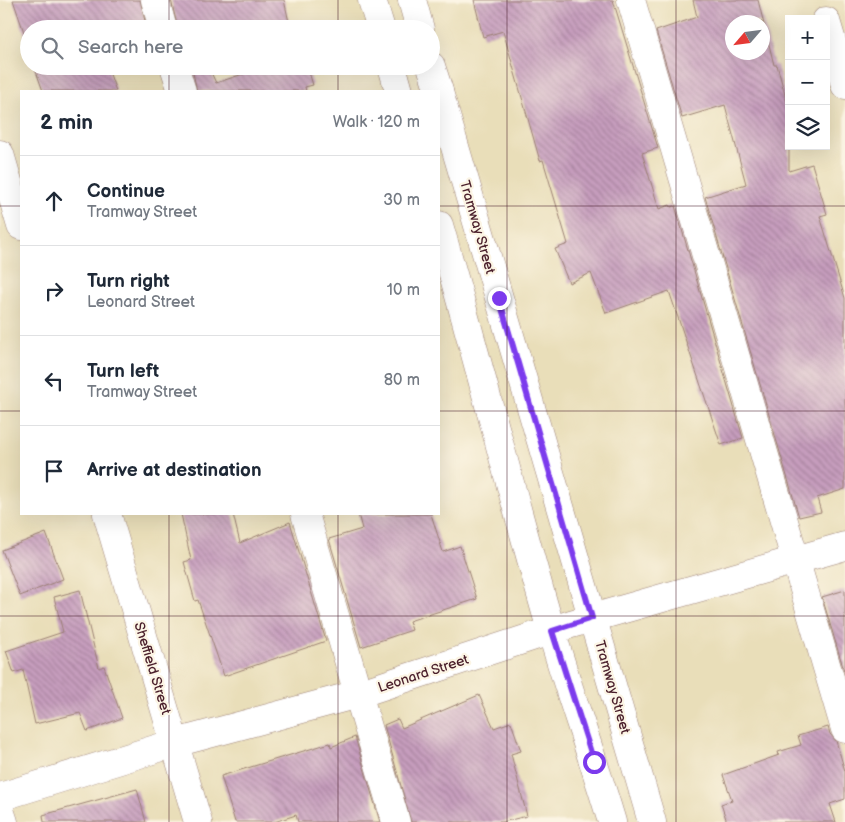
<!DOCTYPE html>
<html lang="en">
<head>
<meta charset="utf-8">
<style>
	:root { --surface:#fff; --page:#f6f6f7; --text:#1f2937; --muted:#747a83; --line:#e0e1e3 }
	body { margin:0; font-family:"Balsamiq Sans",sans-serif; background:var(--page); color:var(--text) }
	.controls { position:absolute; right:15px; top:15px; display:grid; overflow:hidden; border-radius:0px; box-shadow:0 5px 20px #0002 }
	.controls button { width:45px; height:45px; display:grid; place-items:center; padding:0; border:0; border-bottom:1px solid var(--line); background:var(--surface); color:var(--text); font:25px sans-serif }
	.compass { position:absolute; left:725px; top:15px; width:45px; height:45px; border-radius:50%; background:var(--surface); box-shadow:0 5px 20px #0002; rotate:242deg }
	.stop { position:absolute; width:15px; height:15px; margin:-11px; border:4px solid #7c3aed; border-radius:50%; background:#fff }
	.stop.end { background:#7c3aed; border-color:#fff; box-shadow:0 1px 5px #0008 }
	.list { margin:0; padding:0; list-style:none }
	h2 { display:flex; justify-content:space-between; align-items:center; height:65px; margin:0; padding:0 20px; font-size:21px }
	h2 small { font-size:16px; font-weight:400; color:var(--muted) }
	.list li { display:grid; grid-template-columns:32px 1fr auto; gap:15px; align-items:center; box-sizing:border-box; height:90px; padding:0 20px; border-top:1px solid var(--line) }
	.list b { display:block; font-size:19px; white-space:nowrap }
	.list p { margin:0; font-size:16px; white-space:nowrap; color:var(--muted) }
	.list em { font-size:16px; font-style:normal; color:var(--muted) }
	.icon { flex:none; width:28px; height:28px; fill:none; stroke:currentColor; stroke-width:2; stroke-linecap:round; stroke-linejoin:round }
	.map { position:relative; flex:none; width:845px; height:822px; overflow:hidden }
	.search { position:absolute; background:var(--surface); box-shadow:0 5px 20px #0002; left:20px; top:20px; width:420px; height:55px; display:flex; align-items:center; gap:12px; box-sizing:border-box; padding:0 18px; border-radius:28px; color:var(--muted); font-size:19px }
	.panel { position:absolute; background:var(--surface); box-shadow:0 5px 20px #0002; left:20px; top:90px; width:420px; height:425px; border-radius:0px }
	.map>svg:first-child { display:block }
	.building { fill:url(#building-back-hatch); fill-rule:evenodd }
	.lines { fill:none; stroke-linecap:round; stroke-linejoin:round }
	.minor-casing { stroke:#9a7e72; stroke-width:29 }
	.minor { stroke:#fff; stroke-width:28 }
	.route { stroke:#7c3aed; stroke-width:6 }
	.grid { fill:none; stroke:#4a1f2b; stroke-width:1; stroke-opacity:0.55 }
	.labels { text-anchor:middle; stroke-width:4.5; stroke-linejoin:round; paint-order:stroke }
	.street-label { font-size:14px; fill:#4a1f2b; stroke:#fcf5e5 }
</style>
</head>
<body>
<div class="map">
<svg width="845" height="822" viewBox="0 0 845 822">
	<defs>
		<pattern id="building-back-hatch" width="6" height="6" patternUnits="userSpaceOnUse" patternTransform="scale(1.25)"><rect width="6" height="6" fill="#c69dbd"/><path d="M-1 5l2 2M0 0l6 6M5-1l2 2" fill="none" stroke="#a37f9a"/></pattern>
	</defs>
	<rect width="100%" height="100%" fill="#fcf5e5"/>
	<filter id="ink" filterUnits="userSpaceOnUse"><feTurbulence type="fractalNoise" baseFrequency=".02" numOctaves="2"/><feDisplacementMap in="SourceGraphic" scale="10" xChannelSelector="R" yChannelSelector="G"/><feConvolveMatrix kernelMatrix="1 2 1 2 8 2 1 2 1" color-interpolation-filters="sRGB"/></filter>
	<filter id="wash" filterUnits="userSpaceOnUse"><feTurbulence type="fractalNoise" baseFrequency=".0096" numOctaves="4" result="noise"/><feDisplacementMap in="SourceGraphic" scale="20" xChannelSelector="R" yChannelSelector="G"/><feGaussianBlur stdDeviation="1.12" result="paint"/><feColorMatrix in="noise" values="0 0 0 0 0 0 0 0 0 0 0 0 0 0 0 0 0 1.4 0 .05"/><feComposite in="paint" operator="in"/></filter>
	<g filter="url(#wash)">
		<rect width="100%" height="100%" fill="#e9deb9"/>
		<g id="blocks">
			<g class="building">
				<polygon points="13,0 140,0 147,29 29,29 29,52 26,45 28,44"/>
				<polygon points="171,0 284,0 289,22 264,29 178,29"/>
				<polygon points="474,0 613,0 658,148 642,153 659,209 670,205 671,207 675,206 743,438 721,445 669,291 606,313 591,273 569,283 555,249 568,244 543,160 540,161 503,31 483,37"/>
				<path d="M693,0H758L774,65H777L789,110V171L812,164L827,214L820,216L845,298V489L817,498L821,512L799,517L705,197L746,184L725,105L682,118L656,31L697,17ZM732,22H762V52H732Z"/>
				<polygon points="34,66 107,66 116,91 43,91"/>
				<polygon points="206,66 208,66 216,83 267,66 307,66 313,85 305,87 306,91 197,91 193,73"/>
				<polygon points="181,514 233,514 240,543 290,522 326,641 224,676 198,600 195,601 184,562 191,560"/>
				<polygon points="358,514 431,514 443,552 460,546 477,599 409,621 412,630 361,647 329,539 362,529"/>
				<polygon points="46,533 63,579 20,596 2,550"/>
				<polygon points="80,590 99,668 104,666 122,718 87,731 80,713 35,724 23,670 14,673 6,651 63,632 54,597"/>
				<polygon points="845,590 845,674 822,597"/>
				<polygon points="479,695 494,728 511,722 521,751 511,754 527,816 502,822 411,822 384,725 398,719 402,728"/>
				<polygon points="828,727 830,734 836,741 845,771 845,799 830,804 836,822 727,822 721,804 732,800 723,775 779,755 778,752 801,745 798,736"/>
				<polygon points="355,737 380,822 298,822 296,815 274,822 235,822 221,776 330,743 331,747"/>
				<polygon points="137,789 146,822 44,822 43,815"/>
			</g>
		</g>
	</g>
	<g filter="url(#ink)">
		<use href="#blocks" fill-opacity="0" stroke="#9a7e72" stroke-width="1"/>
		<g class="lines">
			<g class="minor-casing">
				<g id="minor">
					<polyline points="155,0 163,29"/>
					<polyline points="372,0 381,29"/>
					<polyline points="412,0 420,29"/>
					<polyline points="631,0 845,729"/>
					<polyline points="826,21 845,85"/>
					<polyline points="174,66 182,91"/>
					<polyline points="392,66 399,91"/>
					<polyline points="431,66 439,91"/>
					<polyline points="439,92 652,822"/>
					<polyline points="0,154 21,226"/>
					<path d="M439,225C478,359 512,496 551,630C570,695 593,758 612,822"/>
					<polyline points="107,514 198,822"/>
					<polyline points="305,514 396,822"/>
					<polyline points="0,797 175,743 358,694 571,624 845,546"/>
					<polyline points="0,810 4,822"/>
				</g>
			</g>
			<use href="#minor" class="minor"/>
		</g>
	</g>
	<g class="lines" filter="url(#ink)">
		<polyline class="route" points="499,298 592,618 552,631 594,762"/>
	</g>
	<path class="grid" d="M169,0V29M338,0V29M507,0V822M676,0V822M169,66V91M338,66V91M0,206H21M439,206H845M0,411H21M439,411H845M169,514V822M338,514V822M0,616H845"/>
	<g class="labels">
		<g class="street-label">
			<text transform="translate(478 227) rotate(74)" y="5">Tramway Street</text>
			<text transform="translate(153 668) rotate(73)" y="5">Sheffield Street</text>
			<text transform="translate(423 673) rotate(-18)" y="5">Leonard Street</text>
			<text transform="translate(613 687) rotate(74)" y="5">Tramway Street</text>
		</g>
	</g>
</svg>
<div class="controls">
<button>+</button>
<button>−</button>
<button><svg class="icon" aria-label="layers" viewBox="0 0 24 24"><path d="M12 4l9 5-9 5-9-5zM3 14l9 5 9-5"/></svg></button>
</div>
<svg class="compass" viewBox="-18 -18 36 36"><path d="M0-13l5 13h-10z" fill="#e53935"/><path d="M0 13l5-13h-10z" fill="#747a83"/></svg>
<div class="stop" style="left:594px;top:762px"></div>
<div class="stop end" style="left:499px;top:298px"></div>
<div class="search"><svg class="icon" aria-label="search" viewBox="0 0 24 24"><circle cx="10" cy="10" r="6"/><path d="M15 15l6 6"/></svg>Search here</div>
<section class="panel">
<h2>2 min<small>Walk · 120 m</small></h2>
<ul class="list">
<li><svg class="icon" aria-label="ahead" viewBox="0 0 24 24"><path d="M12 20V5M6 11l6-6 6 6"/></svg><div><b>Continue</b><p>Tramway Street</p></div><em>30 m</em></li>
<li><svg class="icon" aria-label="right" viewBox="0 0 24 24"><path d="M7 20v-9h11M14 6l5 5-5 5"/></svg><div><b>Turn right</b><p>Leonard Street</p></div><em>10 m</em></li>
<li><svg class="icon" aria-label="left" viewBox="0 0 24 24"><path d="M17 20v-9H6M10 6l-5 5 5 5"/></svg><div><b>Turn left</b><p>Tramway Street</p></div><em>80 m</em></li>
<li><svg class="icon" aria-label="arrive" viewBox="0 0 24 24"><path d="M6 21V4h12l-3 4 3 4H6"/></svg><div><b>Arrive at destination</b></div></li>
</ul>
</section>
</div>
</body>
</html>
